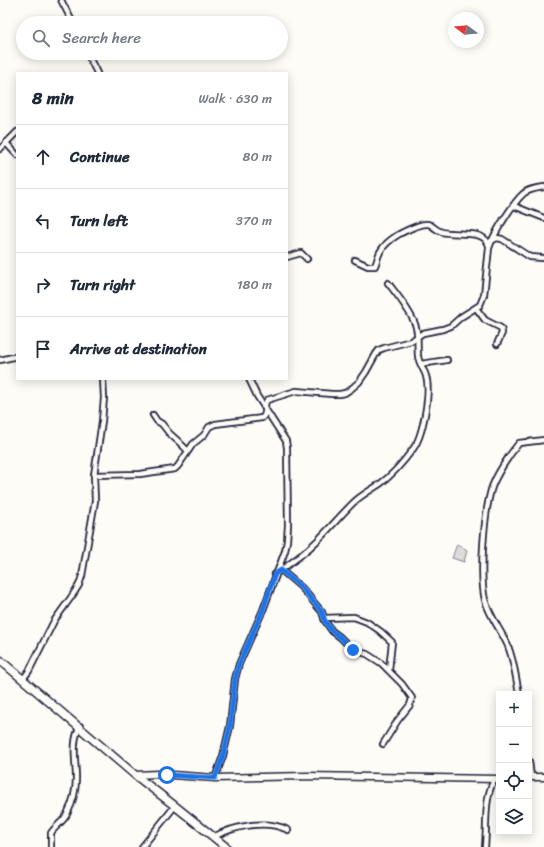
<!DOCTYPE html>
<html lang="en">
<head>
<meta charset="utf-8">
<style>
	:root { --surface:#fff; --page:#f6f6f7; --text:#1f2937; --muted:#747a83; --line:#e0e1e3 }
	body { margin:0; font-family:Sriracha,sans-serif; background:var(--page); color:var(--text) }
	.controls { position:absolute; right:12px; bottom:12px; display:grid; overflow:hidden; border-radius:0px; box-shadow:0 2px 10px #0003 }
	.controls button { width:36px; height:36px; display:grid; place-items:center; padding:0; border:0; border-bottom:1px solid var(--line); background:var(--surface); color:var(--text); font:20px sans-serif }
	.compass { position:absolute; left:448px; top:12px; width:36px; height:36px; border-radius:50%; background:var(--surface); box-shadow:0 2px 10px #0003; rotate:286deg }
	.stop { position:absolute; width:12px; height:12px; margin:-9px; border:3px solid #1a73e8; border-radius:50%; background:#fff }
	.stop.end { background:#1a73e8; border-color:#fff; box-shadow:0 1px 4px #0008 }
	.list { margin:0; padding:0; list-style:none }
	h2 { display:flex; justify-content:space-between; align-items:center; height:52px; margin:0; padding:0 16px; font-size:17px }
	h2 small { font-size:13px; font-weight:400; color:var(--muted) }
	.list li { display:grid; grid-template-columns:26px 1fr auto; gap:12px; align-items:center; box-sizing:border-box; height:64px; padding:0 16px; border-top:1px solid var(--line) }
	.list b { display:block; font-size:15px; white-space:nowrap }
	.list em { font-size:13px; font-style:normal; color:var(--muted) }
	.icon { flex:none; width:22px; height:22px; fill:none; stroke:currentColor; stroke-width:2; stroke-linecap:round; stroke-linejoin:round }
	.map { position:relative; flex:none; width:544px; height:847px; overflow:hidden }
	.search { position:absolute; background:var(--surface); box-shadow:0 2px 10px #0003; left:16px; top:16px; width:272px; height:44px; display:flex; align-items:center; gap:10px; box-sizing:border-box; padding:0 14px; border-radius:22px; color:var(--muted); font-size:15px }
	.panel { position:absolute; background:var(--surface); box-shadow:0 2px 10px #0003; left:16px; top:72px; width:272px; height:308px; border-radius:0px }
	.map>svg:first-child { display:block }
	.green { fill:#dddcdb; stroke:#807f8b }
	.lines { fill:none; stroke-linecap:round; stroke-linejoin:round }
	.minor-casing { stroke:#22223b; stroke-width:8 }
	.secondary-casing { stroke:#22223b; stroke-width:9 }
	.primary-casing { stroke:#22223b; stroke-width:10 }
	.minor { stroke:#fdfcf7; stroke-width:4.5 }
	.secondary { stroke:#fdfcf7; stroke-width:6 }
	.primary { stroke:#fdfcf7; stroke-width:7 }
	.route { stroke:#1a73e8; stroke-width:5 }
</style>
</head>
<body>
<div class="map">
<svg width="544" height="847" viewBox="0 0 544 847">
	<rect width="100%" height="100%" fill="#fdfcf7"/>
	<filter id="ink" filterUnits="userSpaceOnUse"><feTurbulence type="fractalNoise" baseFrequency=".025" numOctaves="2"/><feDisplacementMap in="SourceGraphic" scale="8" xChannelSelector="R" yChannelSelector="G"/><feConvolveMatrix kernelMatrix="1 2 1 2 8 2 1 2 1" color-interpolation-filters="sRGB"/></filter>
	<g filter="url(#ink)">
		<polygon class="green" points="457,544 467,550 464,562 452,558"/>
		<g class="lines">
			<g class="minor-casing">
				<g id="minor">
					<polyline points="61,0 73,23"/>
					<polyline points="87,53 97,73"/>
					<polyline points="6,143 17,155"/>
					<polyline points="0,149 17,132"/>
					<polyline points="514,206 544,218"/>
					<polyline points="491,241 497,238 502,239 530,257 543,258"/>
					<polyline points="287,257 301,253 307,259"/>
					<path d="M355,260L368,266H375C377,261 378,256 380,252C388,238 404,231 417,226C434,220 431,229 442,232C455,236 485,228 489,246"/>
					<polyline points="476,308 485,320 501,328 502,333 497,344"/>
					<polyline points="0,360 13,357 17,357"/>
					<polyline points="421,364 447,360"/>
					<polyline points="153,415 157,421 162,424 169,433 179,442 188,451"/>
					<path d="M94,475L140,474L175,469L178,466L193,444L204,435L209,427L215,424L262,418C269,413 262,406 267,400L296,391L332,394H340L345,393L351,389L359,382L366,372L376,354L379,350L384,348L411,341L423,333L443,329L451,326L461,317L480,305L484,295L489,248C493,235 513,203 523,194C528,189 537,188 544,187"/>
					<polyline points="281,570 302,588 322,612 325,621 332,631 340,637 353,650 367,654 381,663 402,684 412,698 410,705 398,720 383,744"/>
					<path d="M275,574C290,564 305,553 318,540C330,528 341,515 353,503C361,495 371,490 380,484C391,476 405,460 413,449C423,436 431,392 426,376C424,369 419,364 418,356C417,345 419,334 415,324C409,309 398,296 388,283"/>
					<polyline points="324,618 354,617 367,622 380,631 392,642 389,670"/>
					<polyline points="23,679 29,671 54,621 72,596 79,585 82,576 95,501 94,475 102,421 104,398 103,379"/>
					<path d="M519,694C516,678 514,661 508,646C501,630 490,617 485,600C479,575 484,515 491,490C495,476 510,454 519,443L544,440"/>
					<polyline points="529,761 531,777"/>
					<polyline points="215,778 223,756 230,726 235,679 239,664 263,610 285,551 287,541 288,525 287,448 286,441 257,396 249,379"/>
					<path d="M213,837C235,826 266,819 288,830"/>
					<path d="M51,847V833C56,825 65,821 68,812C73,802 76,789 76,778C76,762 71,742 80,726"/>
					<polyline points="142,847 175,806"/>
					<path d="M485,847C487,826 484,801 493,782L492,779"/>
				</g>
			</g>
			<g class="secondary-casing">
				<g id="secondary">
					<polyline points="135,775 158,774 215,778 306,776 499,779"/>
					<polyline points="529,777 544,777"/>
				</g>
			</g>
			<g class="primary-casing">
				<polyline id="primary" points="0,660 135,775 175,806 226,847"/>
			</g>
			<use href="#minor" class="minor"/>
			<use href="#secondary" class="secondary"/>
			<use href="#primary" class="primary"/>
		</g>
	</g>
	<g class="lines" filter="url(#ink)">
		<polyline class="route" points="167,775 215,778 223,756 230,726 235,679 239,664 263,610 275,574 281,570 302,588 322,612 325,621 332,631 340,637 353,650"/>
	</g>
</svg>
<div class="controls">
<button>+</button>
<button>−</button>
<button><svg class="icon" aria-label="locate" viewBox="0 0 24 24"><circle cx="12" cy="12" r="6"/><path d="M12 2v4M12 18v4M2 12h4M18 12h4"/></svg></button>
<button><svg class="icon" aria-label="layers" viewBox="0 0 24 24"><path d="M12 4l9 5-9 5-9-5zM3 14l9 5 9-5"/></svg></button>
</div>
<svg class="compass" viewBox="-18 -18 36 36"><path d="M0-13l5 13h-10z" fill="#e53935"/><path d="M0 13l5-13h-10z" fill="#747a83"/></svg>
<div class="stop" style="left:167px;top:775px"></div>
<div class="stop end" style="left:353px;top:650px"></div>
<div class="search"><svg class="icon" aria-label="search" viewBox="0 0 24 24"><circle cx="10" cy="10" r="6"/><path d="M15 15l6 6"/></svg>Search here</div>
<section class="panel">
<h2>8 min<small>Walk · 630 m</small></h2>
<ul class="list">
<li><svg class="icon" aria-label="ahead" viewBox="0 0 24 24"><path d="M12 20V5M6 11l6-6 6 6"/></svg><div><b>Continue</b></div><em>80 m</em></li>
<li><svg class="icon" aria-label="left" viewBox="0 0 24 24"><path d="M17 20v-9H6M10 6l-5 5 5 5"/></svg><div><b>Turn left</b></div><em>370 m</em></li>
<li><svg class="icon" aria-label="right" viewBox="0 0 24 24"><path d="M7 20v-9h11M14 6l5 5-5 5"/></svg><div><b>Turn right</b></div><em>180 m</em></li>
<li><svg class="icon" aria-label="arrive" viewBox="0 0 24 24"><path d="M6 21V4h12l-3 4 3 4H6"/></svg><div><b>Arrive at destination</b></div></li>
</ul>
</section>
</div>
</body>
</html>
